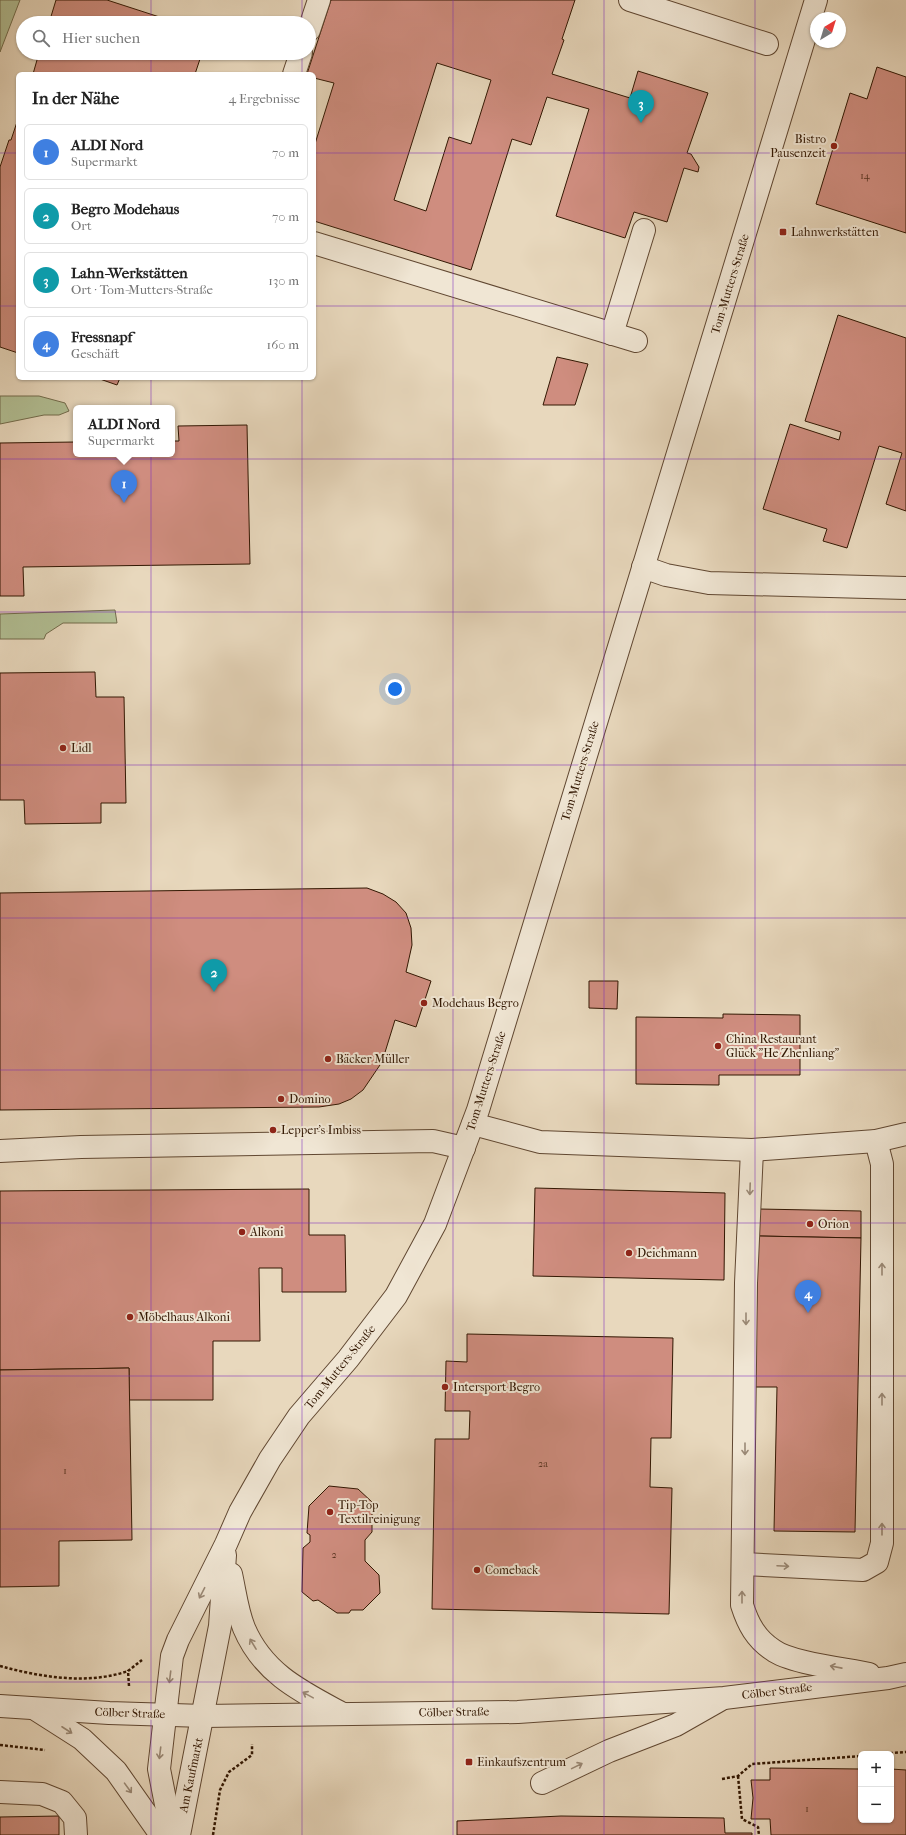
<!DOCTYPE html>
<html lang="de">
<head>
<meta charset="utf-8">
<style>
	:root { --surface:#fff; --page:#f6f6f6; --text:#222; --muted:#767676; --line:#e0e0e0; --accent:#8f2418 }
	body { margin:0; font-family:"IM FELL French Canon",serif; background:var(--page); color:var(--text) }
	.controls { position:absolute; right:12px; bottom:12px; display:grid; overflow:hidden; border-radius:6px; box-shadow:0 1px 3px #0004 }
	.controls button { width:36px; height:36px; display:grid; place-items:center; padding:0; border:0; border-bottom:1px solid var(--line); background:var(--surface); color:var(--text); font:20px sans-serif }
	.compass { position:absolute; left:810px; top:12px; width:36px; height:36px; border-radius:50%; background:var(--surface); box-shadow:0 1px 3px #0004; rotate:38deg }
	.you { position:absolute; left:395px; top:689px; width:14px; height:14px; margin:-10px; border:3px solid #fff; border-radius:50%; background:#1a73e8; box-shadow:0 0 0 6px #1a73e833 }
	.badge { display:grid; place-items:center; width:26px; height:26px; border-radius:50%; background:var(--accent); color:#fff; font-size:13px; font-weight:700 }
	.pin { position:absolute; translate:-50% -33px; filter:drop-shadow(0 1px 2px #0008) }
	.pin::after { content:''; position:absolute; top:21px; width:14px; height:12px; background:inherit; clip-path:polygon(0 0,100% 0,50% 100%) }
	.popup { position:absolute; left:73px; top:405px; width:102px; height:52px; box-sizing:border-box; display:grid; place-content:center; border-radius:6px; background:var(--surface); filter:drop-shadow(0 1px 3px #0005); font-size:13px; white-space:nowrap; color:var(--muted) }
	.popup b { font-size:15px; color:var(--text) }
	.popup::after { content:''; position:absolute; left:50%; top:100%; margin-left:-8px; border:8px solid transparent; border-top-color:var(--surface) }
	.list { margin:0; padding:0; list-style:none }
	h2 { display:flex; justify-content:space-between; align-items:center; height:52px; margin:0; padding:0 16px; font-size:17px }
	h2 small { font-size:13px; font-weight:400; color:var(--muted) }
	.list li { display:grid; grid-template-columns:26px 1fr auto; gap:12px; align-items:center; box-sizing:border-box; height:56px; margin:0 8px 8px; padding:0 8px; border:1px solid var(--line); border-radius:6px }
	.list b { display:block; font-size:15px; white-space:nowrap }
	.list p { margin:0; font-size:13px; white-space:nowrap; color:var(--muted) }
	.list em { font-size:13px; font-style:normal; color:var(--muted) }
	.icon { flex:none; width:22px; height:22px; fill:none; stroke:currentColor; stroke-width:2; stroke-linecap:round; stroke-linejoin:round }
	.map { position:relative; flex:none; width:906px; height:1835px; overflow:hidden }
	.search { position:absolute; background:var(--surface); box-shadow:0 1px 3px #0004; left:16px; top:16px; width:300px; height:44px; display:flex; align-items:center; gap:10px; box-sizing:border-box; padding:0 14px; border-radius:22px; color:var(--muted); font-size:15px }
	.panel { position:absolute; background:var(--surface); box-shadow:0 1px 3px #0004; left:16px; top:72px; width:300px; height:308px; border-radius:6px }
	.map>svg:first-child { display:block }
	.grass { fill:#b2bf94; stroke:#726b4b }
	.building { fill:#cf8d7f; stroke:#321702; fill-rule:evenodd }
	.lines { fill:none; stroke-linecap:round; stroke-linejoin:round }
	.minor-casing { stroke:#604731; stroke-width:24 }
	.path { stroke:#321702; stroke-width:2.5; stroke-dasharray:3 2; stroke-linecap:butt }
	.minor { stroke:#f0e6d4; stroke-width:22 }
	.oneway { stroke:#9a8976 }
	.grid { fill:none; stroke:#7b2cbf; stroke-width:1; stroke-opacity:0.55 }
	.poi-dot { fill:#8f2418; stroke:#f0e6d4; stroke-width:1.5 }
	.labels { text-anchor:middle; stroke-width:4; stroke-linejoin:round; paint-order:stroke }
	.number-label { font-size:10px; fill:#593421 }
	.poi-label { font-size:12px; fill:#321702; stroke:#f0e6d4; text-anchor:start }
	.street-label { font-size:12px; fill:#321702; stroke:#f0e6d4 }
</style>
</head>
<body>
<div class="map">
<svg width="906" height="1835" viewBox="0 0 906 1835">
	<rect width="100%" height="100%" fill="#e8d8bd"/>
	<filter id="stains"><feTurbulence type="fractalNoise" baseFrequency=".005" numOctaves="4"/><feColorMatrix values="0 0 0 0 .2 0 0 0 0 .09 0 0 0 0 .02 0 0 0 .5 -.17"/></filter>
	<radialGradient id="worn" r=".72"><stop offset=".6" stop-color="#630" stop-opacity="0"/><stop offset="1" stop-color="#630" stop-opacity=".3"/></radialGradient>
	<g class="grass">
		<polygon points="0,0 20,0 0,52"/>
		<polygon points="0,396 39,396 65,403 69,411 59,415 44,415 0,424"/>
		<polygon points="115,610 117,623 63,623 46,634 44,639 0,639 0,614"/>
	</g>
	<g class="building">
		<polygon points="56,0 107,0 178,23 49,23"/>
		<path d="M331,0H575L562,39L564,40L552,74L630,98L638,71L708,93L687,153L691,154L699,167L698,172L684,168L667,222L634,212L625,238L556,216L589,109L547,97L531,145L512,139L471,270L314,221V147L334,83L314,78V74H307ZM437,63L491,80L471,144L449,137L426,211L394,200Z"/>
		<polygon points="39,53 202,53 195,74 33,74"/>
		<polygon points="877,67 906,77 906,233 816,204 850,93 867,99"/>
		<polygon points="18,119 18,353 0,347 0,167 9,140 11,140"/>
		<polygon points="838,315 906,338 906,511 886,504 902,453 879,446 847,548 823,541 827,529 763,509 790,424 839,440 841,432 805,421"/>
		<polygon points="557,357 588,364 575,405 543,405"/>
		<polygon points="97,378 120,378 117,385"/>
		<polygon points="247,425 250,564 23,567 24,596 0,596 0,443 76,442 76,454 172,454 172,441 179,441 178,426"/>
		<polygon points="95,672 96,697 124,697 126,803 101,803 101,823 25,824 24,800 0,800 0,673"/>
		<polygon points="367,888 383,894 396,902 406,913 411,928 412,945 406,972 431,981 416,1027 395,1020 382,1062 363,1090 351,1099 339,1104 319,1107 0,1110 0,893"/>
		<polygon points="589,981 618,981 617,1009 589,1008"/>
		<polygon points="723,1014 800,1015 800,1075 719,1075 719,1085 636,1084 636,1017 723,1018"/>
		<polygon points="535,1188 725,1193 724,1280 533,1276"/>
		<polygon points="309,1189 309,1235 345,1235 346,1292 282,1292 282,1268 259,1268 260,1341 213,1341 213,1400 129,1400 129,1368 0,1370 0,1191"/>
		<polygon points="759,1209 861,1211 861,1238 758,1236"/>
		<polygon points="758,1236 861,1238 855,1532 774,1531 777,1387 755,1387"/>
		<polygon points="467,1334 673,1338 671,1438 651,1438 650,1487 672,1488 669,1614 432,1609 435,1439 469,1439 470,1411 445,1411 446,1361 467,1362"/>
		<polygon points="129,1368 132,1540 59,1541 59,1586 0,1587 0,1370"/>
		<polygon points="329,1486 358,1489 372,1502 372,1532 365,1540 365,1561 379,1575 380,1593 363,1610 351,1610 349,1613 337,1613 318,1600 313,1601 302,1592 303,1548 310,1542 310,1535 307,1533 309,1506"/>
		<polygon points="770,1768 861,1769 861,1820 891,1820 891,1769 906,1770 906,1835 771,1835 770,1819 751,1819 753,1798 751,1780 770,1780"/>
		<polygon points="59,1816 59,1835 0,1835 0,1817"/>
		<polygon points="561,1816 724,1818 725,1833 752,1833 752,1835 457,1835 457,1821"/>
	</g>
	<g class="lines">
		<g class="minor-casing">
			<g id="minor">
				<polyline points="630,0 767,44"/>
				<polyline points="309,30 319,0"/>
				<polyline points="294,74 301,53"/>
				<polyline points="314,243 636,341"/>
				<polyline points="612,334 644,230"/>
				<polyline points="643,567 666,575 709,583 906,588"/>
				<polyline points="473,1124 540,1142 752,1150 876,1141 906,1134"/>
				<path d="M752,1150L746,1283L742,1605C748,1624 756,1639 773,1650C790,1663 846,1669 869,1674"/>
				<polyline points="0,1151 81,1147 433,1141 464,1148"/>
				<polyline points="744,1564 863,1570 877,1562 882,1543 882,1164 876,1141"/>
				<path d="M231,1574C235,1592 237,1611 244,1628C263,1673 300,1691 341,1713"/>
				<polyline points="0,1706 109,1713 204,1716 518,1712 724,1698 888,1678 906,1674"/>
				<polyline points="35,1709 82,1739 116,1771 161,1835"/>
				<polyline points="542,1783 609,1751 676,1725 720,1700"/>
				<polyline points="0,1792 42,1794 62,1802 75,1818 76,1835"/>
				<polyline points="172,1835 159,1769 172,1656 178,1640 226,1544 240,1512 270,1459 299,1416 348,1359 396,1296 435,1224 478,1110 816,0"/>
				<polyline points="179,1835 220,1626 225,1555"/>
			</g>
		</g>
		<g class="path">
			<path d="M0,1666C40,1677 88,1685 128,1671"/>
			<polyline points="129,1686 128,1671 142,1660"/>
			<polyline points="0,1745 45,1750"/>
			<polyline points="880,1754 906,1752"/>
			<polyline points="738,1776 742,1819 758,1827 759,1835"/>
			<polyline points="722,1779 738,1776 752,1764 861,1756"/>
			<polyline points="213,1835 220,1790 229,1772 252,1755 252,1744"/>
		</g>
		<use href="#minor" class="minor"/>
	</g>
	<defs><path id="oneway-shaft" d="M-6 0H5M1.5-3L5.5 0L1.5 3" fill="none" stroke-width="1.6" stroke-linecap="round" stroke-linejoin="round"/></defs>
	<g class="oneway">
		<use href="#oneway-shaft" transform="translate(750 1189) rotate(92)"/>
		<use href="#oneway-shaft" transform="translate(882 1269) rotate(-90)"/>
		<use href="#oneway-shaft" transform="translate(746 1319) rotate(90)"/>
		<use href="#oneway-shaft" transform="translate(882 1399) rotate(-90)"/>
		<use href="#oneway-shaft" transform="translate(745 1449) rotate(90)"/>
		<use href="#oneway-shaft" transform="translate(882 1529) rotate(-90)"/>
		<use href="#oneway-shaft" transform="translate(783 1566) rotate(3)"/>
		<use href="#oneway-shaft" transform="translate(202 1593) rotate(117)"/>
		<use href="#oneway-shaft" transform="translate(742 1597) rotate(-90)"/>
		<use href="#oneway-shaft" transform="translate(253 1644) rotate(-121)"/>
		<use href="#oneway-shaft" transform="translate(836 1667) rotate(-169)"/>
		<use href="#oneway-shaft" transform="translate(170 1677) rotate(97)"/>
		<use href="#oneway-shaft" transform="translate(308 1695) rotate(-151)"/>
		<use href="#oneway-shaft" transform="translate(67 1730) rotate(33)"/>
		<use href="#oneway-shaft" transform="translate(160 1753) rotate(97)"/>
		<use href="#oneway-shaft" transform="translate(577 1766) rotate(-26)"/>
		<use href="#oneway-shaft" transform="translate(128 1788) rotate(54)"/>
	</g>
	<path class="grid" d="M151,0V23M302,0V23M453,0V1835M604,0V1835M755,0V1835M151,53V74M302,53V74M0,153H18M314,153H906M0,306H18M314,306H906M151,378V1835M302,378V1835M0,459H906M0,612H906M0,765H906M0,918H906M0,1070H906M0,1223H906M0,1376H906M0,1529H906M0,1682H906"/>
	<g class="poi-dot">
		<circle cx="834" cy="146" r="4"/>
		<rect x="779" y="228" width="8" height="8" rx="2"/>
		<circle cx="63" cy="748" r="4"/>
		<circle cx="424" cy="1003" r="4"/>
		<circle cx="718" cy="1046" r="4"/>
		<circle cx="328" cy="1059" r="4"/>
		<circle cx="281" cy="1099" r="4"/>
		<circle cx="273" cy="1130" r="4"/>
		<circle cx="810" cy="1224" r="4"/>
		<circle cx="242" cy="1232" r="4"/>
		<circle cx="629" cy="1253" r="4"/>
		<circle cx="130" cy="1317" r="4"/>
		<circle cx="445" cy="1387" r="4"/>
		<circle cx="330" cy="1512" r="4"/>
		<circle cx="477" cy="1570" r="4"/>
		<rect x="465" y="1758" width="8" height="8" rx="2"/>
	</g>
	<g class="labels">
		<g class="number-label">
			<text x="865" y="179">14</text>
			<text x="543" y="1467">2a</text>
			<text x="65" y="1474">1</text>
			<text x="334" y="1558">2</text>
			<text x="807" y="1812">1</text>
		</g>
		<g class="poi-label">
			<text x="826" y="143" text-anchor="end">Bistro<tspan x="826" dy="14">Pausenzeit</tspan></text>
			<text x="791" y="236">Lahnwerkstätten</text>
			<text x="71" y="752">Lidl</text>
			<text x="432" y="1007">Modehaus Begro</text>
			<text x="726" y="1043">China Restaurant<tspan x="726" dy="14">Glück "He Zhenliang"</tspan></text>
			<text x="336" y="1063">Bäcker Müller</text>
			<text x="289" y="1103">Domino</text>
			<text x="281" y="1134">Lepper's Imbiss</text>
			<text x="818" y="1228">Orion</text>
			<text x="250" y="1236">Alkoni</text>
			<text x="637" y="1257">Deichmann</text>
			<text x="138" y="1321">Möbelhaus Alkoni</text>
			<text x="453" y="1391">Intersport Begro</text>
			<text x="338" y="1509">Tip-Top<tspan x="338" dy="14">Textilreinigung</tspan></text>
			<text x="485" y="1574">Comeback</text>
			<text x="477" y="1766">Einkaufszentrum</text>
		</g>
		<g class="street-label">
			<text transform="translate(730 284) rotate(-73)" y="4">Tom-Mutters-Straße</text>
			<text transform="translate(580 771) rotate(-73)" y="4">Tom-Mutters-Straße</text>
			<text transform="translate(486 1081) rotate(-72)" y="4">Tom-Mutters-Straße</text>
			<text transform="translate(340 1367) rotate(-51)" y="4">Tom-Mutters-Straße</text>
			<text transform="translate(777 1691) rotate(-7)" y="4">Cölber Straße</text>
			<text transform="translate(454 1712) rotate(-1)" y="4">Cölber Straße</text>
			<text transform="translate(130 1713) rotate(2)" y="4">Cölber Straße</text>
			<text transform="translate(191 1775) rotate(-78)" y="4">Am Kaufmarkt</text>
		</g>
	</g>
	<rect width="100%" height="100%" filter="url(#stains)"/>
	<rect width="100%" height="100%" fill="url(#worn)"/>
</svg>
<div class="controls">
<button>+</button>
<button>−</button>
</div>
<svg class="compass" viewBox="-18 -18 36 36"><path d="M0-13l5 13h-10z" fill="#e53935"/><path d="M0 13l5-13h-10z" fill="#767676"/></svg>
<div class="you"></div>
<div class="pin badge" style="left:124px;top:503px;background:#3f7fe0">1</div>
<div class="popup"><b>ALDI Nord</b>Supermarkt</div>
<div class="pin badge" style="left:214px;top:992px;background:#0f9aa8">2</div>
<div class="pin badge" style="left:641px;top:123px;background:#0f9aa8">3</div>
<div class="pin badge" style="left:808px;top:1313px;background:#3f7fe0">4</div>
<div class="search"><svg class="icon" aria-label="search" viewBox="0 0 24 24"><circle cx="10" cy="10" r="6"/><path d="M15 15l6 6"/></svg>Hier suchen</div>
<section class="panel">
<h2>In der Nähe<small>4 Ergebnisse</small></h2>
<ul class="list">
<li><span class="badge" style="background:#3f7fe0">1</span><div><b>ALDI Nord</b><p>Supermarkt</p></div><em>70 m</em></li>
<li><span class="badge" style="background:#0f9aa8">2</span><div><b>Begro Modehaus</b><p>Ort</p></div><em>70 m</em></li>
<li><span class="badge" style="background:#0f9aa8">3</span><div><b>Lahn-Werkstätten</b><p>Ort · Tom-Mutters-Straße</p></div><em>130 m</em></li>
<li><span class="badge" style="background:#3f7fe0">4</span><div><b>Fressnapf</b><p>Geschäft</p></div><em>160 m</em></li>
</ul>
</section>
</div>
</body>
</html>
